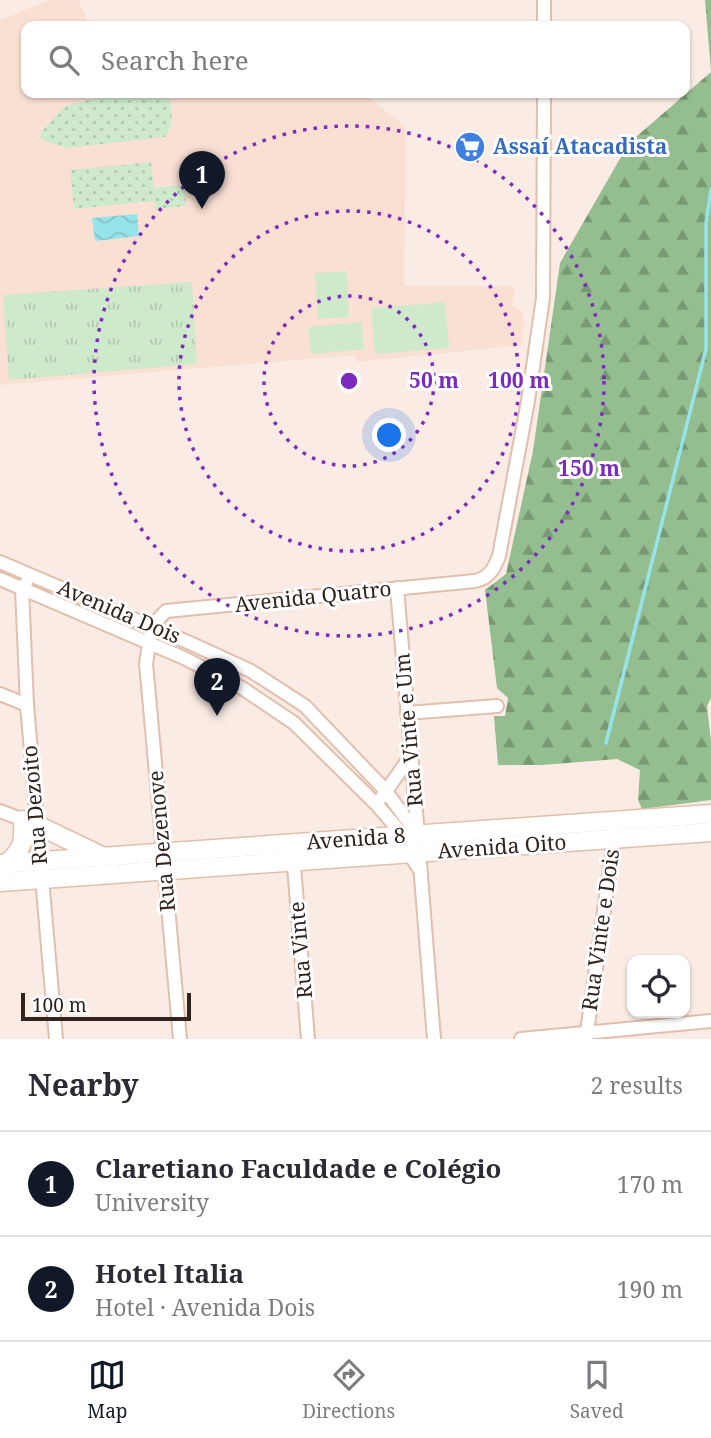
<!DOCTYPE html>
<html lang="en">
<head>
<meta charset="utf-8">
<style>
	:root { --surface:#fff; --page:#f7f7f7; --text:#2b2b33; --muted:#7c7c81; --line:#e1e1e2; --accent:#111827 }
	body { margin:0; font-family:"Noto Serif",serif; background:var(--page); color:var(--text) }
	.controls { position:absolute; right:21px; bottom:21px; display:grid; overflow:hidden; border-radius:14px; box-shadow:0 2px 5px #0004 }
	.controls button { width:63px; height:63px; display:grid; place-items:center; padding:0; border:0; border-bottom:2px solid var(--line); background:var(--surface); color:var(--text); font:35px sans-serif }
	.scale { position:absolute; left:21px; bottom:18px; width:170px; box-sizing:border-box; padding-left:7px; border:4px solid #31241e; border-top:0; font-size:19px; line-height:24px; white-space:nowrap; color:#31241e; -webkit-text-stroke:5px #fff; paint-order:stroke }
	.you { position:absolute; left:390px; top:436px; width:24px; height:24px; margin:-18px; border:5px solid #fff; border-radius:50%; background:#1a73e8; box-shadow:0 0 0 10px #1a73e833 }
	.badge { display:grid; place-items:center; width:46px; height:46px; border-radius:50%; background:var(--accent); color:#fff; font-size:23px; font-weight:700 }
	.pin { position:absolute; translate:-50% -58px; filter:drop-shadow(0 2px 4px #0008) }
	.pin::after { content:''; position:absolute; top:37px; width:24px; height:21px; background:inherit; clip-path:polygon(0 0,100% 0,50% 100%) }
	.list { margin:0; padding:0; list-style:none }
	h2 { display:flex; justify-content:space-between; align-items:center; height:91px; margin:0; padding:0 28px; font-size:30px }
	h2 small { font-size:23px; font-weight:400; color:var(--muted) }
	.list li { display:grid; grid-template-columns:46px 1fr auto; gap:21px; align-items:center; box-sizing:border-box; height:105px; padding:0 28px; border-top:2px solid var(--line) }
	.list b { display:block; font-size:26px; white-space:nowrap }
	.list p { margin:0; font-size:23px; white-space:nowrap; color:var(--muted) }
	.list em { font-size:23px; font-style:normal; color:var(--muted) }
	.icon { flex:none; width:38px; height:38px; fill:none; stroke:currentColor; stroke-width:2; stroke-linecap:round; stroke-linejoin:round }
	.map { position:relative; flex:none; width:711px; height:1039px; overflow:hidden }
	.search { position:absolute; background:var(--surface); box-shadow:0 2px 5px #0004; left:21px; right:21px; top:21px; height:77px; display:flex; align-items:center; gap:18px; box-sizing:border-box; padding:0 24px; border-radius:14px; color:var(--muted); font-size:26px }
	.sheet { height:301px; background:var(--surface) }
	nav { display:flex; justify-content:space-around; align-items:center; box-sizing:border-box; height:98px; border-top:2px solid var(--line); background:var(--surface); font-size:19px; color:var(--muted) }
	nav a { display:grid; justify-items:center; gap:4px }
	nav .on { color:var(--accent) }
	.map>svg:first-child { display:block }
	.built { fill:#fae0d3 }
	.grass { fill:url(#grass-tufts) }
	.forest { fill:url(#forest-firs) }
	.park { fill:url(#park-dots) }
	.pitch { fill:#ceeacb }
	.water { fill:url(#water-waves) }
	.lines { fill:none; stroke-linecap:round; stroke-linejoin:round }
	.stream { stroke:#95e4e9; stroke-width:3.5 }
	.street-casing { stroke:#e1bfad; stroke-width:16 }
	.secondary-casing { stroke:#e1bfad; stroke-width:21 }
	.street { stroke:#fff; stroke-width:12 }
	.secondary { stroke:#fff; stroke-width:18 }
	.ring { fill:none; stroke:#7b2cbf; stroke-width:3.5; stroke-dasharray:3.5 7 }
	.labels { text-anchor:middle; stroke-width:6; stroke-linejoin:round; paint-order:stroke }
	.shop-label { font-size:21px; font-weight:bold; fill:#366cbe; stroke:#fff; text-anchor:start }
	.street-label { font-size:21px; fill:#31241e; stroke:#fff }
	.centre { fill:#7b2cbf; stroke:#fff; stroke-width:3.5 }
	.ring-label { font-size:21px; text-anchor:middle; font-weight:bold; fill:#7b2cbf; stroke:#fff; stroke-width:6; stroke-linejoin:round; paint-order:stroke }
</style>
</head>
<body>
<div class="map">
<svg width="711" height="1039" viewBox="0 0 711 1039">
	<defs>
		<pattern id="grass-tufts" width="24" height="20" patternUnits="userSpaceOnUse" patternTransform="scale(1.75)"><rect width="24" height="20" fill="#ceeacb"/><path d="M3 7l-1-3M5 7V3M7 7l1-3M15 17l-1-3M17 17v-4M19 17l1-3" fill="none" stroke="#b1c9ae"/></pattern>
		<pattern id="forest-firs" width="22" height="20" patternUnits="userSpaceOnUse" patternTransform="scale(1.75)"><rect width="22" height="20" fill="#94bd90"/><path d="M5 1l3.5 6h-7zM16 11l3.5 6h-7z" fill="#799975"/></pattern>
		<pattern id="park-dots" width="8" height="8" patternUnits="userSpaceOnUse" patternTransform="scale(1.75)"><rect width="8" height="8" fill="#ceeacb"/><path d="M2 2h.1M6 6h.1" fill="none" stroke="#b1c9ae" stroke-width="1.8" stroke-linecap="round"/></pattern>
		<pattern id="water-waves" width="16" height="10" patternUnits="userSpaceOnUse" patternTransform="scale(1.75)"><rect width="16" height="10" fill="#95e4e9"/><path d="M0 5q4-4 8 0t8 0" fill="none" stroke="#81c3c7"/></pattern>
	</defs>
	<rect width="100%" height="100%" fill="#faebe4"/>
	<polygon class="built" points="50,0 78,0 90,26 26,26 26,93 363,93 403,125 406,132 404,286 514,286 513,306 521,311 524,317 522,345 357,362 356,355 0,385 0,20"/>
	<polygon class="grass" points="192,282 197,364 9,380 3,295"/>
	<g class="forest">
		<polygon points="705,0 711,0 711,71"/>
		<polygon points="711,72 711,698 707,706 711,742 711,800 642,809 638,800 640,770 617,759 542,765 498,765 494,716 505,716 508,698 497,688 485,590 506,574 533,451 560,263 629,143"/>
	</g>
	<g class="park">
		<path d="M115,93H169C171,108 176,125 165,137L67,148L44,141L40,137L42,131L65,106Z"/>
		<polygon points="151,162 154,188 184,185 186,206 156,209 154,201 74,209 70,170"/>
	</g>
	<g class="pitch">
		<polygon points="347,271 349,317 318,319 315,273"/>
		<polygon points="445,302 449,348 375,354 371,308"/>
		<polygon points="361,322 364,349 311,354 308,327"/>
	</g>
	<polygon class="water" points="137,214 139,236 95,241 92,218"/>
	<g class="lines">
		<polyline class="stream" points="606,743 706,349 706,223 711,189"/>
		<g class="street-casing">
			<g id="street">
				<polyline points="544,0 544,26"/>
				<polyline points="0,562 190,643 251,671 305,706 385,790 418,835"/>
				<polyline points="0,579 184,658 242,688 294,723 377,805 404,836 409,853 421,872"/>
				<polyline points="26,583 22,589 27,705 56,1039"/>
				<polyline points="397,588 418,835"/>
				<polyline points="0,694 27,705"/>
				<polyline points="407,713 497,706"/>
				<polyline points="382,797 412,754"/>
				<polyline points="0,811 29,822"/>
				<polyline points="293,854 308,1039"/>
				<polyline points="420,864 434,1039"/>
				<path d="M180,1039L147,674L146,664L152,626L166,611L475,581C489,578 494,569 499,556L528,401L543,298L544,93"/>
				<polyline points="521,1039 711,1021"/>
				<polyline points="586,1039 614,839 614,831"/>
			</g>
		</g>
		<g class="secondary-casing">
			<g id="secondary">
				<polyline points="37,825 104,857"/>
				<polyline points="0,864 711,814"/>
				<path d="M6,864C23,849 24,843 23,820"/>
				<polyline points="0,882 711,832"/>
			</g>
		</g>
		<use href="#street" class="street"/>
		<use href="#secondary" class="secondary"/>
	</g>
	<g class="ring">
		<circle cx="349" cy="381" r="85"/>
		<circle cx="349" cy="381" r="170"/>
		<circle cx="349" cy="381" r="255"/>
	</g>
	<defs>
		<g id="supermarket-disc" transform="scale(1.575)"><circle r="9.5" fill="#3f7fe0" stroke="#fff"/><path d="M-6-5.5h2.5l.6 2H6L4.5 2H-2.5L-4.4-4H-6ZM-1.5 3.2a1.3 1.3 0 1 0 .1 0ZM3 3.2a1.3 1.3 0 1 0 .1 0Z" fill="#fff"/></g>
	</defs>
	<g fill-rule="evenodd">
		<use href="#supermarket-disc" x="470" y="147"/>
	</g>
	<g class="labels">
		<g class="shop-label">
			<text x="493" y="154">Assaí Atacadista</text>
		</g>
		<g class="street-label">
			<text transform="translate(313 597) rotate(-6)" y="7">Avenida Quatro</text>
			<text transform="translate(119 612) rotate(23)" y="7">Avenida Dois</text>
			<text transform="translate(409 730) rotate(-95)" y="7">Rua Vinte e Um</text>
			<text transform="translate(35 805) rotate(-95)" y="7">Rua Dezoito</text>
			<text transform="translate(356 839) rotate(-4)" y="7">Avenida 8</text>
			<text transform="translate(162 841) rotate(-95)" y="7">Rua Dezenove</text>
			<text transform="translate(502 847) rotate(-4)" y="7">Avenida Oito</text>
			<text transform="translate(601 930) rotate(-82)" y="7">Rua Vinte e Dois</text>
			<text transform="translate(301 950) rotate(-95)" y="7">Rua Vinte</text>
		</g>
	</g>
	<circle cx="349" cy="381" r="10" class="centre"/>
	<g class="ring-label">
		<text x="434" y="388">50 m</text>
		<text x="519" y="388">100 m</text>
		<text x="589" y="476">150 m</text>
	</g>
</svg>
<div class="controls">
<button><svg class="icon" aria-label="locate" viewBox="0 0 24 24"><circle cx="12" cy="12" r="6"/><path d="M12 2v4M12 18v4M2 12h4M18 12h4"/></svg></button>
</div>
<div class="scale">100 m</div>
<div class="you"></div>
<div class="pin badge" style="left:202px;top:209px">1</div>
<div class="pin badge" style="left:217px;top:716px">2</div>
<div class="search"><svg class="icon" aria-label="search" viewBox="0 0 24 24"><circle cx="10" cy="10" r="6"/><path d="M15 15l6 6"/></svg>Search here</div>
</div>
<section class="sheet">
<h2>Nearby<small>2 results</small></h2>
<ul class="list">
<li><span class="badge">1</span><div><b>Claretiano Faculdade e Colégio</b><p>University</p></div><em>170 m</em></li>
<li><span class="badge">2</span><div><b>Hotel Italia</b><p>Hotel · Avenida Dois</p></div><em>190 m</em></li>
</ul>
</section>
<nav>
<a class="on"><svg class="icon" aria-label="map" viewBox="0 0 24 24"><path d="M3 6l6-2 6 2 6-2v14l-6 2-6-2-6 2zM9 4v14M15 6v14"/></svg>Map</a>
<a><svg class="icon" aria-label="directions" viewBox="0 0 24 24"><path d="M12 3l9 9-9 9-9-9zM9 14v-3h6M13 9l2 2-2 2"/></svg>Directions</a>
<a><svg class="icon" aria-label="saved" viewBox="0 0 24 24"><path d="M7 4h10v16l-5-4-5 4z"/></svg>Saved</a>
</nav>
</body>
</html>
